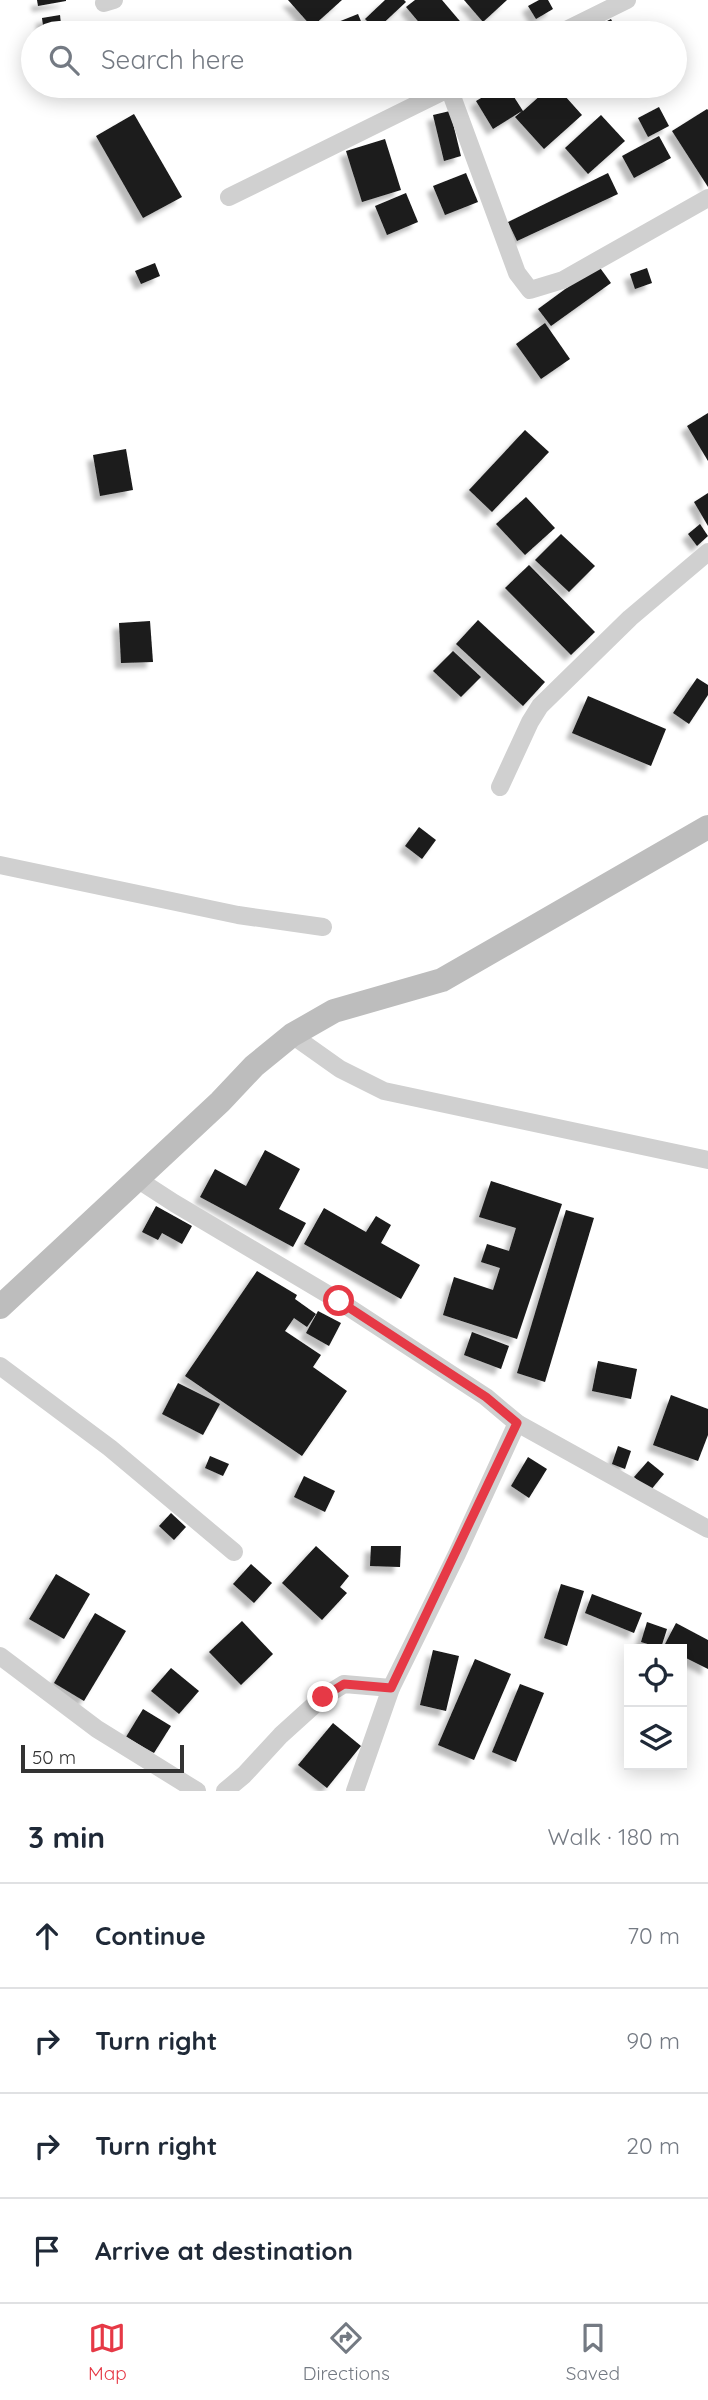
<!DOCTYPE html>
<html lang="en">
<head>
<meta charset="utf-8">
<style>
	:root { --surface:#fff; --page:#f2f2f3; --text:#1f2937; --muted:#747a83; --line:#e0e1e3; --accent:#e63946 }
	body { margin:0; font-family:Quicksand,sans-serif; background:var(--page); color:var(--text) }
	.controls { position:absolute; right:21px; bottom:21px; display:grid; overflow:hidden; border-radius:0px; box-shadow:0 4px 18px #0003 }
	.controls button { width:63px; height:63px; display:grid; place-items:center; padding:0; border:0; border-bottom:2px solid var(--line); background:var(--surface); color:var(--text); font:35px sans-serif }
	.scale { position:absolute; left:21px; bottom:18px; width:163px; box-sizing:border-box; padding-left:7px; border:4px solid #333; border-top:0; font-size:19px; line-height:24px; white-space:nowrap; color:#333; -webkit-text-stroke:5px #fff; paint-order:stroke }
	.stop { position:absolute; width:21px; height:21px; margin:-16px; border:5px solid #e63946; border-radius:50%; background:#fff }
	.stop.end { background:#e63946; border-color:#fff; box-shadow:0 2px 7px #0008 }
	.list { margin:0; padding:0; list-style:none }
	h2 { display:flex; justify-content:space-between; align-items:center; height:91px; margin:0; padding:0 28px; font-size:30px }
	h2 small { font-size:23px; font-weight:400; color:var(--muted) }
	.list li { display:grid; grid-template-columns:46px 1fr auto; gap:21px; align-items:center; box-sizing:border-box; height:105px; padding:0 28px; border-top:2px solid var(--line) }
	.list b { display:block; font-size:26px; white-space:nowrap }
	.list em { font-size:23px; font-style:normal; color:var(--muted) }
	.icon { flex:none; width:38px; height:38px; fill:none; stroke:currentColor; stroke-width:2; stroke-linecap:round; stroke-linejoin:round }
	.map { position:relative; flex:none; width:708px; height:1791px; overflow:hidden }
	.search { position:absolute; background:var(--surface); box-shadow:0 4px 18px #0003; left:21px; right:21px; top:21px; height:77px; display:flex; align-items:center; gap:18px; box-sizing:border-box; padding:0 24px; border-radius:38px; color:var(--muted); font-size:26px }
	.sheet { height:511px; background:var(--surface) }
	nav { display:flex; justify-content:space-around; align-items:center; box-sizing:border-box; height:98px; border-top:2px solid var(--line); background:var(--surface); font-size:19px; color:var(--muted) }
	nav a { display:grid; justify-items:center; gap:4px }
	nav .on { color:var(--accent) }
	.map>svg:first-child { display:block }
	.building { fill:#1a1a1a; filter:url(#shadow) }
	.lines { fill:none; stroke-linecap:round; stroke-linejoin:round }
	.street { stroke:#d0d0d0; stroke-width:18 }
	.secondary { stroke:#bdbdbd; stroke-width:24 }
	.route { stroke:#e63946; stroke-width:9 }
</style>
</head>
<body>
<div class="map">
<svg width="708" height="1791" viewBox="0 0 708 1791">
	<defs>
		<filter id="shadow"><feDropShadow dx="-6" dy="6" stdDeviation="2" flood-color="#0004"/></filter>
	</defs>
	<rect width="100%" height="100%" fill="#fff"/>
	<g class="building">
		<polygon points="37,0 66,0 66,1 38,6"/>
		<polygon points="288,0 342,0 312,27"/>
		<polygon points="385,0 404,0 406,2 376,30 365,19"/>
		<polygon points="415,0 442,0 470,33 428,33 406,7"/>
		<polygon points="464,0 507,0 483,22"/>
		<polygon points="539,0 548,0 553,9 536,19 528,6"/>
		<polygon points="358,14 366,33 325,33 323,28"/>
		<polygon points="60,15 62,33 44,33 42,18"/>
		<polygon points="611,19 618,33 603,33 599,25"/>
		<polygon points="639,24 644,33 620,33"/>
		<polygon points="502,86 507,86 523,111 551,86 556,86 582,115 544,149 515,117 522,111 493,129 476,101"/>
		<polygon points="659,107 669,126 648,137 638,118"/>
		<polygon points="707,109 708,110 708,187 672,131"/>
		<polygon points="450,111 461,156 444,161 433,115"/>
		<polygon points="134,114 182,197 143,218 96,136"/>
		<polygon points="601,115 625,141 588,174 565,148"/>
		<polygon points="659,136 671,158 634,178 622,156"/>
		<polygon points="385,139 401,190 362,202 346,151"/>
		<polygon points="466,173 478,202 445,215 433,186"/>
		<polygon points="608,173 618,194 517,241 508,222"/>
		<polygon points="406,193 418,222 387,235 375,206"/>
		<polygon points="155,263 160,276 141,284 135,271"/>
		<polygon points="598,265 611,283 551,326 538,309"/>
		<polygon points="647,268 652,283 635,289 630,274"/>
		<polygon points="545,323 570,359 541,379 516,344"/>
		<polygon points="708,413 708,461 687,426"/>
		<polygon points="525,430 549,452 492,512 469,490"/>
		<polygon points="126,449 133,490 100,496 93,455"/>
		<polygon points="708,493 708,526 694,502"/>
		<polygon points="526,497 555,528 525,555 496,524"/>
		<polygon points="700,524 708,536 697,546 688,534"/>
		<polygon points="561,534 595,566 569,592 535,560"/>
		<polygon points="529,565 595,632 571,655 505,588"/>
		<polygon points="478,620 545,682 523,706 456,644"/>
		<polygon points="150,621 153,662 121,663 119,623"/>
		<polygon points="453,651 481,677 461,697 433,671"/>
		<polygon points="697,678 708,685 708,695 689,724 673,713"/>
		<polygon points="588,696 666,729 651,766 572,733"/>
		<polygon points="419,827 436,840 422,859 405,846"/>
		<polygon points="265,1150 300,1169 279,1209 306,1223 293,1247 200,1197 215,1169 246,1186"/>
		<polygon points="491,1181 562,1204 517,1339 443,1315 454,1277 493,1290 500,1268 481,1262 487,1244 509,1251 516,1228 479,1217"/>
		<polygon points="156,1206 192,1226 182,1244 162,1233 158,1240 142,1232"/>
		<polygon points="324,1208 366,1232 376,1216 391,1225 381,1243 420,1265 401,1299 304,1244"/>
		<polygon points="566,1210 594,1218 545,1382 517,1373"/>
		<polygon points="257,1271 297,1295 295,1299 316,1314 307,1327 294,1318 285,1331 321,1355 313,1367 347,1391 302,1456 185,1376"/>
		<polygon points="318,1311 341,1323 329,1346 306,1333"/>
		<polygon points="472,1332 509,1346 501,1369 464,1355"/>
		<polygon points="598,1361 637,1369 631,1399 592,1391"/>
		<polygon points="178,1383 220,1404 203,1435 162,1414"/>
		<polygon points="671,1395 708,1409 708,1435 698,1461 653,1445"/>
		<polygon points="618,1446 631,1451 625,1469 612,1464"/>
		<polygon points="210,1456 229,1464 223,1476 205,1468"/>
		<polygon points="528,1457 547,1469 529,1498 511,1486"/>
		<polygon points="648,1461 664,1474 650,1491 634,1477"/>
		<polygon points="304,1476 335,1491 325,1512 294,1497"/>
		<polygon points="171,1513 186,1527 174,1540 159,1526"/>
		<polygon points="316,1546 349,1576 340,1587 347,1593 322,1620 282,1583"/>
		<polygon points="371,1546 401,1546 400,1567 370,1566"/>
		<polygon points="251,1564 272,1583 254,1603 233,1584"/>
		<polygon points="56,1574 90,1594 64,1639 29,1619"/>
		<polygon points="561,1584 584,1591 567,1646 544,1638"/>
		<polygon points="592,1594 642,1613 634,1633 585,1613"/>
		<polygon points="95,1613 126,1631 84,1701 54,1683"/>
		<polygon points="242,1621 273,1654 241,1685 209,1652"/>
		<polygon points="647,1622 667,1629 661,1648 641,1642"/>
		<polygon points="676,1623 708,1640 708,1669 682,1656 682,1649 670,1649 664,1646"/>
		<polygon points="433,1650 459,1656 446,1711 420,1705"/>
		<polygon points="475,1659 511,1674 474,1760 438,1745"/>
		<polygon points="171,1668 199,1691 179,1714 151,1691"/>
		<polygon points="520,1684 544,1693 516,1762 492,1752"/>
		<polygon points="143,1709 171,1726 154,1753 126,1737"/>
		<polygon points="333,1723 361,1746 327,1788 298,1765"/>
	</g>
	<g class="lines">
		<g class="street">
			<polyline points="104,3 114,0"/>
			<polyline points="560,33 627,0"/>
			<polyline points="449,88 517,273 530,290 563,280 708,198"/>
			<polyline points="229,197 454,86"/>
			<polyline points="500,787 530,722 540,706 630,618 708,552"/>
			<polyline points="0,865 238,915 323,927"/>
			<polyline points="292,1035 340,1069 384,1091 708,1160"/>
			<polyline points="137,1179 174,1203 339,1301 486,1397 517,1423 708,1529"/>
			<polyline points="0,1366 110,1448 234,1552"/>
			<polyline points="0,1656 97,1729 197,1791"/>
			<polyline points="225,1791 244,1775 281,1735 323,1697 344,1684 391,1688"/>
			<polyline points="355,1791 391,1688 457,1554 517,1423"/>
		</g>
		<polyline class="secondary" points="0,1307 220,1102 254,1066 292,1035 334,1011 442,980 708,827"/>
	</g>
	<g class="lines">
		<polyline class="route" points="323,1697 344,1684 391,1688 517,1423 486,1397 339,1301"/>
	</g>
</svg>
<div class="controls">
<button><svg class="icon" aria-label="locate" viewBox="0 0 24 24"><circle cx="12" cy="12" r="6"/><path d="M12 2v4M12 18v4M2 12h4M18 12h4"/></svg></button>
<button><svg class="icon" aria-label="layers" viewBox="0 0 24 24"><path d="M12 4l9 5-9 5-9-5zM3 14l9 5 9-5"/></svg></button>
</div>
<div class="scale">50 m</div>
<div class="stop" style="left:339px;top:1301px"></div>
<div class="stop end" style="left:323px;top:1697px"></div>
<div class="search"><svg class="icon" aria-label="search" viewBox="0 0 24 24"><circle cx="10" cy="10" r="6"/><path d="M15 15l6 6"/></svg>Search here</div>
</div>
<section class="sheet">
<h2>3 min<small>Walk · 180 m</small></h2>
<ul class="list">
<li><svg class="icon" aria-label="ahead" viewBox="0 0 24 24"><path d="M12 20V5M6 11l6-6 6 6"/></svg><div><b>Continue</b></div><em>70 m</em></li>
<li><svg class="icon" aria-label="right" viewBox="0 0 24 24"><path d="M7 20v-9h11M14 6l5 5-5 5"/></svg><div><b>Turn right</b></div><em>90 m</em></li>
<li><svg class="icon" aria-label="right" viewBox="0 0 24 24"><path d="M7 20v-9h11M14 6l5 5-5 5"/></svg><div><b>Turn right</b></div><em>20 m</em></li>
<li><svg class="icon" aria-label="arrive" viewBox="0 0 24 24"><path d="M6 21V4h12l-3 4 3 4H6"/></svg><div><b>Arrive at destination</b></div></li>
</ul>
</section>
<nav>
<a class="on"><svg class="icon" aria-label="map" viewBox="0 0 24 24"><path d="M3 6l6-2 6 2 6-2v14l-6 2-6-2-6 2zM9 4v14M15 6v14"/></svg>Map</a>
<a><svg class="icon" aria-label="directions" viewBox="0 0 24 24"><path d="M12 3l9 9-9 9-9-9zM9 14v-3h6M13 9l2 2-2 2"/></svg>Directions</a>
<a><svg class="icon" aria-label="saved" viewBox="0 0 24 24"><path d="M7 4h10v16l-5-4-5 4z"/></svg>Saved</a>
</nav>
</body>
</html>
